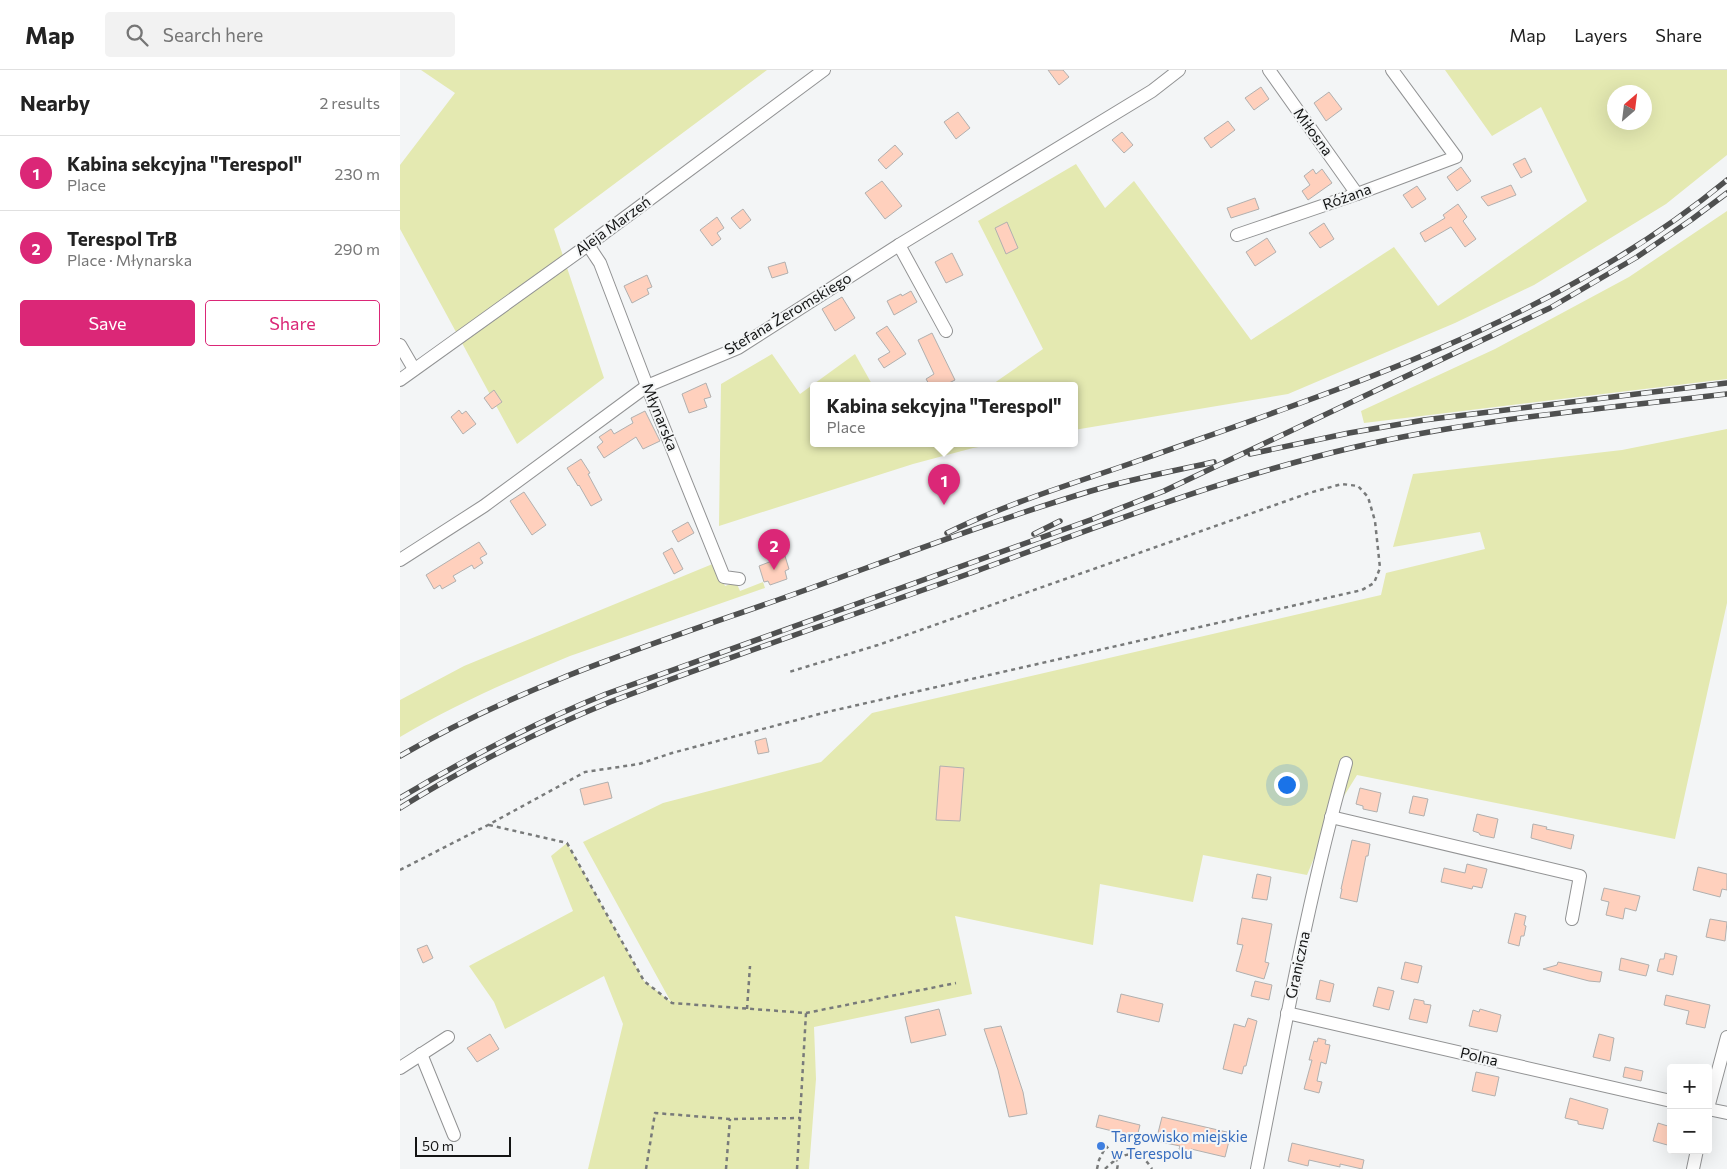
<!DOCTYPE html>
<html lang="en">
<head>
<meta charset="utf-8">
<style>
	:root { --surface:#fff; --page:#f2f2f2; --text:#222; --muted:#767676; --line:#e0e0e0; --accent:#db2777 }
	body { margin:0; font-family:Commissioner,sans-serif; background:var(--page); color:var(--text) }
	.controls { position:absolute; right:15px; bottom:15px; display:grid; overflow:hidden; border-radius:5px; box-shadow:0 5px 20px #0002 }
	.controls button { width:45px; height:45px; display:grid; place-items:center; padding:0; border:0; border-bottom:1px solid var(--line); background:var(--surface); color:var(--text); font:25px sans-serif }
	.compass { position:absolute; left:1207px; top:15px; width:45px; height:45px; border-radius:50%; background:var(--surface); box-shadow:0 5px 20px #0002; rotate:28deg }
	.scale { position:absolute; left:15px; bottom:12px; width:96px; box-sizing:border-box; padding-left:5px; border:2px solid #131414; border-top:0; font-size:14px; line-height:18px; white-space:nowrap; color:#131414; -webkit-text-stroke:4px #f3f5f6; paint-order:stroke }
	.you { position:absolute; left:886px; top:714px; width:18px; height:18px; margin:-12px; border:4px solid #fff; border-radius:50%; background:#1a73e8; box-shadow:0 0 0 8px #1a73e833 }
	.badge { display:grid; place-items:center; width:32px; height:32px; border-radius:50%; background:var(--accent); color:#fff; font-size:16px; font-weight:700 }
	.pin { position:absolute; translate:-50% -41px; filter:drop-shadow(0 1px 2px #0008) }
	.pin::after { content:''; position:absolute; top:26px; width:18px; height:15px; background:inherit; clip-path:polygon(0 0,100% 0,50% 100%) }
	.popup { position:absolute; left:410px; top:312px; width:268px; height:65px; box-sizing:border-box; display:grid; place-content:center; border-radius:5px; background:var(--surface); filter:drop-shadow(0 1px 4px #0005); font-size:16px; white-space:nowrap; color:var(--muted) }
	.popup b { font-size:19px; color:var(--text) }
	.popup::after { content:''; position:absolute; left:50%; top:100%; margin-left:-10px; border:10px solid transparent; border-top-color:var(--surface) }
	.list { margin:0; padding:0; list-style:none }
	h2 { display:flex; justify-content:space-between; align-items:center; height:65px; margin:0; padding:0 20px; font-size:21px }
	h2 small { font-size:16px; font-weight:400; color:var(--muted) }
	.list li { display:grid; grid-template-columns:32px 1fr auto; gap:15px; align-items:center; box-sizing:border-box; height:75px; padding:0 20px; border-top:1px solid var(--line) }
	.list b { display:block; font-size:19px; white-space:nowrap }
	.list p { margin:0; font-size:16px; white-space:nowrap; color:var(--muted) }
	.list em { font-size:16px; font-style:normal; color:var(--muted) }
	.actions { display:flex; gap:10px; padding:15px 20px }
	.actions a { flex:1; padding:11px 0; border:1px solid var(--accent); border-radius:5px; text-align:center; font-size:18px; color:var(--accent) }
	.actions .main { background:var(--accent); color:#fff }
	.icon { flex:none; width:28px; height:28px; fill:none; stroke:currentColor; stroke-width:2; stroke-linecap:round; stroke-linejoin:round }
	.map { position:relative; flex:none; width:1327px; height:1099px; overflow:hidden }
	header { display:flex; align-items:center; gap:30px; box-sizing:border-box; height:70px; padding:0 25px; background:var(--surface); border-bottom:1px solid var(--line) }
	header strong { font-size:24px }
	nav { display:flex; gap:28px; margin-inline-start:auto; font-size:18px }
	.search { width:350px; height:45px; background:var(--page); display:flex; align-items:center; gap:12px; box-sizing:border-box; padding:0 18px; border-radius:5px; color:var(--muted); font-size:19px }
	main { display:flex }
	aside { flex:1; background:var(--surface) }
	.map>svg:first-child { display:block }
	.green { fill:#e4e9b1; fill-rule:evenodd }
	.building { fill:#ffd0bd; stroke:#b1b0af }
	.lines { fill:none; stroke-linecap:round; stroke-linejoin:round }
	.minor-casing { stroke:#929394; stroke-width:14 }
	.path { stroke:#787a7a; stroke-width:2.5; stroke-dasharray:4 4; stroke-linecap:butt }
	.minor { stroke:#fff; stroke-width:12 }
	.rail-casing { stroke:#4f5050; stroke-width:5.5 }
	.rail { stroke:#f3f5f6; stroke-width:4; stroke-dasharray:11; stroke-linecap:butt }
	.shop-dot { fill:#3f7fe0; stroke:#f3f5f6; stroke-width:2 }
	.labels { text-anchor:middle; stroke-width:4; stroke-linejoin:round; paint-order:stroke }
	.street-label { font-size:15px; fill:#131414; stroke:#f3f5f6 }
	.shop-label { font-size:15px; fill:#366cbe; stroke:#f3f5f6; text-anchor:start }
</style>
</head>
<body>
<header>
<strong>Map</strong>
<div class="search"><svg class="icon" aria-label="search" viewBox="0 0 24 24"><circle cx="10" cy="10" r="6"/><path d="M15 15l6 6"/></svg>Search here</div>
<nav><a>Map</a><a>Layers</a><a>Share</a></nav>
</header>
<main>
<aside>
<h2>Nearby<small>2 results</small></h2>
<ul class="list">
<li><span class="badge">1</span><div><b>Kabina sekcyjna &quot;Terespol&quot;</b><p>Place</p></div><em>230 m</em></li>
<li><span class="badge">2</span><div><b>Terespol TrB</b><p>Place · Młynarska</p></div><em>290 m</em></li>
</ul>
<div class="actions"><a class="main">Save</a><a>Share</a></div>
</aside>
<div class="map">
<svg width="1327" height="1099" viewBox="0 0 1327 1099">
	<rect width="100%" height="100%" fill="#f3f5f6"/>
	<g class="green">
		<polygon points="21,0 367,0 154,159 204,308 117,374 0,159 0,95 55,23"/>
		<path d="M1045,0H1327V85L1266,134L1134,215L1055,253L888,324L674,360V316H590L643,279L578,151L676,94L705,138L734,111L851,270L994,177L1038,236L1187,131L1141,37L1092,66ZM1214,22H1244V52H1214Z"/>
		<polygon points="1327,141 1327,309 964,353 961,341 1095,279 1229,207"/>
		<polygon points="372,284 400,324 455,284 473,316 414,316 414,374 596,374 573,378 513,394 319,456 321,314"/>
		<polygon points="1327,359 1327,533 1275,769 957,705 931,747 907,805 803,785 793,832 700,814 693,875 555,846 572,924 414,957 416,1009 409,1099 188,1099 223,954 204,906 105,959 94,932 69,896 173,841 151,786 167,773 244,911 271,932 183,772 263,733 421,692 472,643 981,525 986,503 1085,479 1080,462 993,477 1013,404 1222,380"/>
		<path d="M315,493L325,516L336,512L340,521L363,512L365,518L170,586C111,610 54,635 0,667V630L64,596Z"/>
	</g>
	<g class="building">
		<polygon points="648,0 663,0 669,7 659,15"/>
		<polygon points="861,17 869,29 854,40 845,28"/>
		<polygon points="929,22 942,39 926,51 914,33"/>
		<polygon points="558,42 570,58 556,69 544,52"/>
		<polygon points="828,51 835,60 811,78 804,68"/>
		<polygon points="722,62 733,75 724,83 712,70"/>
		<polygon points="495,75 503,84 486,99 478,90"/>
		<polygon points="1125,88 1132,102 1121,108 1113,94"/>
		<polygon points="1061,97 1071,111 1057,121 1047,107"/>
		<polygon points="913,99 916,104 922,99 932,113 908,130 902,121 910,115 904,106"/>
		<polygon points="482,111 502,136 485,149 465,123"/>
		<polygon points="1111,115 1116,125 1088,136 1081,127"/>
		<polygon points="1017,116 1026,129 1012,138 1003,125"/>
		<polygon points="855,128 859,139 831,148 827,138"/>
		<polygon points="1058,134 1067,147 1063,151 1076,169 1065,177 1051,157 1025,172 1020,163 1045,148 1043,145"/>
		<polygon points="343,139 351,150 340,159 331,148"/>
		<polygon points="317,147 324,158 317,163 321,169 312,176 300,160"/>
		<polygon points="607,152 618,178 606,184 595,158"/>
		<polygon points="924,153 934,169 920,178 909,163"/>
		<polygon points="867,168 876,182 855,196 846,182"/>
		<polygon points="552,183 563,205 546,213 535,192"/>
		<polygon points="385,192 388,203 372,208 368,197"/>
		<polygon points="247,205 252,217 247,219 249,224 232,233 224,216"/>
		<polygon points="511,221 517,232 494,245 487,231 501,224 502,226"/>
		<polygon points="442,227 455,248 435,261 422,239"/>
		<polygon points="487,256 506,284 484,298 478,289 490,282 476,263"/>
		<polygon points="532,263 555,310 543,316 530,316 526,309 534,304 518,270"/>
		<polygon points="306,313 311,327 304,329 307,337 289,343 282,324"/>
		<polygon points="94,320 102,332 92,339 84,328"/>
		<polygon points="59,340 62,344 66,341 76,354 63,364 51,347"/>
		<polygon points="245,341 260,371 243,379 236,367 204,388 197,377 203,372 199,367 211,359 214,364 233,353 231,348"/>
		<polygon points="181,389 190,403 188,404 202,430 191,436 179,415 178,416 167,398"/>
		<polygon points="124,422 146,455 132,465 110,431"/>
		<polygon points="288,452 294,463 278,472 272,461"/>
		<polygon points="79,472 87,484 80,488 83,493 74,499 72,495 53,506 56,511 42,519 40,515 34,519 26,505"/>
		<polygon points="272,478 283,499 274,504 263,483"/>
		<polygon points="385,486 389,499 385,501 387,509 370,515 368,511 364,512 359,496"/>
		<polygon points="366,668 369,682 358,684 355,671"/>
		<polygon points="540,696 564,698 560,751 536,750"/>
		<polygon points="208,712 212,728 184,735 180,719"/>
		<polygon points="960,718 981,723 977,742 963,739 963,736 956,734"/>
		<polygon points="1013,726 1028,729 1024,746 1009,743"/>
		<polygon points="1077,744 1098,749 1094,768 1080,765 1079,763 1073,761"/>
		<polygon points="1133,754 1147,757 1146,759 1174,765 1171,779 1131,768"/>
		<polygon points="952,770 970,774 968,786 966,786 957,832 940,828 942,819 941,819"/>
		<polygon points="1067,794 1087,799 1082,818 1073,816 1072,819 1041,812 1044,798 1065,803"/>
		<polygon points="1298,797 1327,804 1327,820 1322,819 1320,827 1293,820"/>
		<polygon points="857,804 871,807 867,830 852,828"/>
		<polygon points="1204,818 1240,826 1236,841 1225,838 1223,849 1206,845 1209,832 1201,830"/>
		<polygon points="1115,843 1126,846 1124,855 1126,856 1124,866 1121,866 1119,876 1108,873"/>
		<polygon points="842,848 872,854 865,892 869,893 864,909 836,901 843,875 837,874"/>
		<polygon points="1310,849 1327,852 1325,871 1306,867"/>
		<polygon points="27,875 33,888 23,893 17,879"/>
		<polygon points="1265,883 1277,886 1273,905 1257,901 1260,889 1264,889"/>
		<polygon points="1221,888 1249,895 1246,906 1219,900"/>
		<polygon points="1005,892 1022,896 1018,913 1001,909"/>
		<polygon points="1158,892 1202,902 1200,912 1189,911 1143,899 1157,895"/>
		<polygon points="920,910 934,914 930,932 916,929"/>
		<polygon points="855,911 872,915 869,930 851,926"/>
		<polygon points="978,917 994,921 989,940 973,936"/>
		<polygon points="721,924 763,934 759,952 717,942"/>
		<polygon points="1266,925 1310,935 1305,958 1286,954 1289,941 1264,935"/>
		<polygon points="1014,929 1024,931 1024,934 1031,935 1027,953 1009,949"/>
		<polygon points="539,939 546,965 511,973 505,947"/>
		<polygon points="1080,939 1101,945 1097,962 1069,956 1073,940 1079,942"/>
		<polygon points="848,948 857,951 846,996 844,996 842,1004 823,999 834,954 845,957"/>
		<polygon points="601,956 623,1022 627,1044 609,1047 598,1000 584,959"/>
		<polygon points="90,964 99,979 77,992 67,978"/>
		<polygon points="1199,964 1214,968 1210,991 1193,987"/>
		<polygon points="918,968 926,970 925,974 930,975 926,994 921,992 917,1011 922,1012 919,1023 904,1019 912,990 909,990 914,971 917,972"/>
		<polygon points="1225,997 1243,1001 1241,1011 1223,1007"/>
		<polygon points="1076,1002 1099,1007 1095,1026 1072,1021"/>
		<polygon points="1170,1028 1208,1039 1203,1059 1178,1054 1178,1051 1165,1048"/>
		<polygon points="699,1045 740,1055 737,1067 696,1057"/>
		<polygon points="762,1047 831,1063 825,1087 791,1079 791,1082 779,1079 780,1076 756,1071"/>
		<polygon points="1258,1053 1271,1057 1271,1076 1253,1071"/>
		<polygon points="892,1073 964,1090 962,1099 940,1094 940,1097 909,1090 908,1096 888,1091"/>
	</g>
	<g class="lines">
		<g class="minor-casing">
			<g id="minor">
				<polyline points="869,0 957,124"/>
				<polyline points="837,165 957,124 1056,87 992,0"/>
				<polyline points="188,175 200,193 247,316 324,507 339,509"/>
				<polyline points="499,175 546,261"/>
				<polyline points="0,275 14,299"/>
				<polyline points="0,310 188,175 424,0"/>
				<polyline points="0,490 84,436 247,316 338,278 499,175 752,21 779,0"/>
				<polyline points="931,747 1180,806 1172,849"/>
				<polyline points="887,943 1271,1031"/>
				<polyline points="21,984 54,1065"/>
				<polyline points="0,998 48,967"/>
				<polyline points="1308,1038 1327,967"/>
				<polyline points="1308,1039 1327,1043"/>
				<path d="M857,1099C884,963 908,826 946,693"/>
				<polyline points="1293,1099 1297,1080"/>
			</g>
		</g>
		<g class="path">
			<polyline points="89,755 167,773 244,911 272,933 406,943 556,913"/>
			<polyline points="0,800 88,755 185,702 239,694 272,683 427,642 962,520 974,513 980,498 975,451 968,427 958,416 942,414 909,423 478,575 389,602"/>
			<polyline points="347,939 350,896"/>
			<polyline points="246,1099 255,1043 330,1049 400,1048"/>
			<polyline points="326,1099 330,1049"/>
			<polyline points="397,1099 406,943"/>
			<path d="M697,1099L699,1090L706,1076C712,1083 720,1089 717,1099"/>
			<path d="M705,1099C721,1083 738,1076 752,1099"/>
		</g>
		<use href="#minor" class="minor"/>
		<g class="rail-casing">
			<g id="rail">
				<polyline points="850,384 949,363 1024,350 1327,313"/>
				<path d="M547,463C612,431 682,411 749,387C951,315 1159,249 1327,110"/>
				<polyline points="634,464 660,451"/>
				<path d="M0,686C122,615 253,574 386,527C487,491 588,452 691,421C731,409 773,401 814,392"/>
				<path d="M0,728C67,688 134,653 206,624L693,449L764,421L1150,238L1237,187L1291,150L1327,123"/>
				<path d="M0,738C67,696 137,662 210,632C328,587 448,547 568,504C694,458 820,409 951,378C1073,349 1202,339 1327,324"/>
			</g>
		</g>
		<use href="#rail" class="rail"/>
	</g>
	<circle class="shop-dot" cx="701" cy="1076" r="5"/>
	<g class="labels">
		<g class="street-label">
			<text transform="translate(913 62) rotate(54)" y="5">Miłosna</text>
			<text transform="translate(947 127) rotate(-20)" y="5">Różana</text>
			<text transform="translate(213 156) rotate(-36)" y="5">Aleja Marzeń</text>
			<text transform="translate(388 244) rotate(-31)" y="5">Stefana Żeromskiego</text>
			<text transform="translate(260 347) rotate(68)" y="5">Młynarska</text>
			<text transform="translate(898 895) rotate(-78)" y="5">Graniczna</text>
			<text transform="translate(1079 987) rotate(13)" y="5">Polna</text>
		</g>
		<g class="shop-label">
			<text x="711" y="1072">Targowisko miejskie<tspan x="711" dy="17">w Terespolu</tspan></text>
		</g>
	</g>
</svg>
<div class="controls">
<button>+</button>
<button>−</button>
</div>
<svg class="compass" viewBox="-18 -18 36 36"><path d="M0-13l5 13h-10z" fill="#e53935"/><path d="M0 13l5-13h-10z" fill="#767676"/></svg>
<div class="scale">50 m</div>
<div class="you"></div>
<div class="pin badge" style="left:544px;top:435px">1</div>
<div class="popup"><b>Kabina sekcyjna &quot;Terespol&quot;</b>Place</div>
<div class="pin badge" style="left:374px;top:500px">2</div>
</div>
</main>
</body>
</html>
